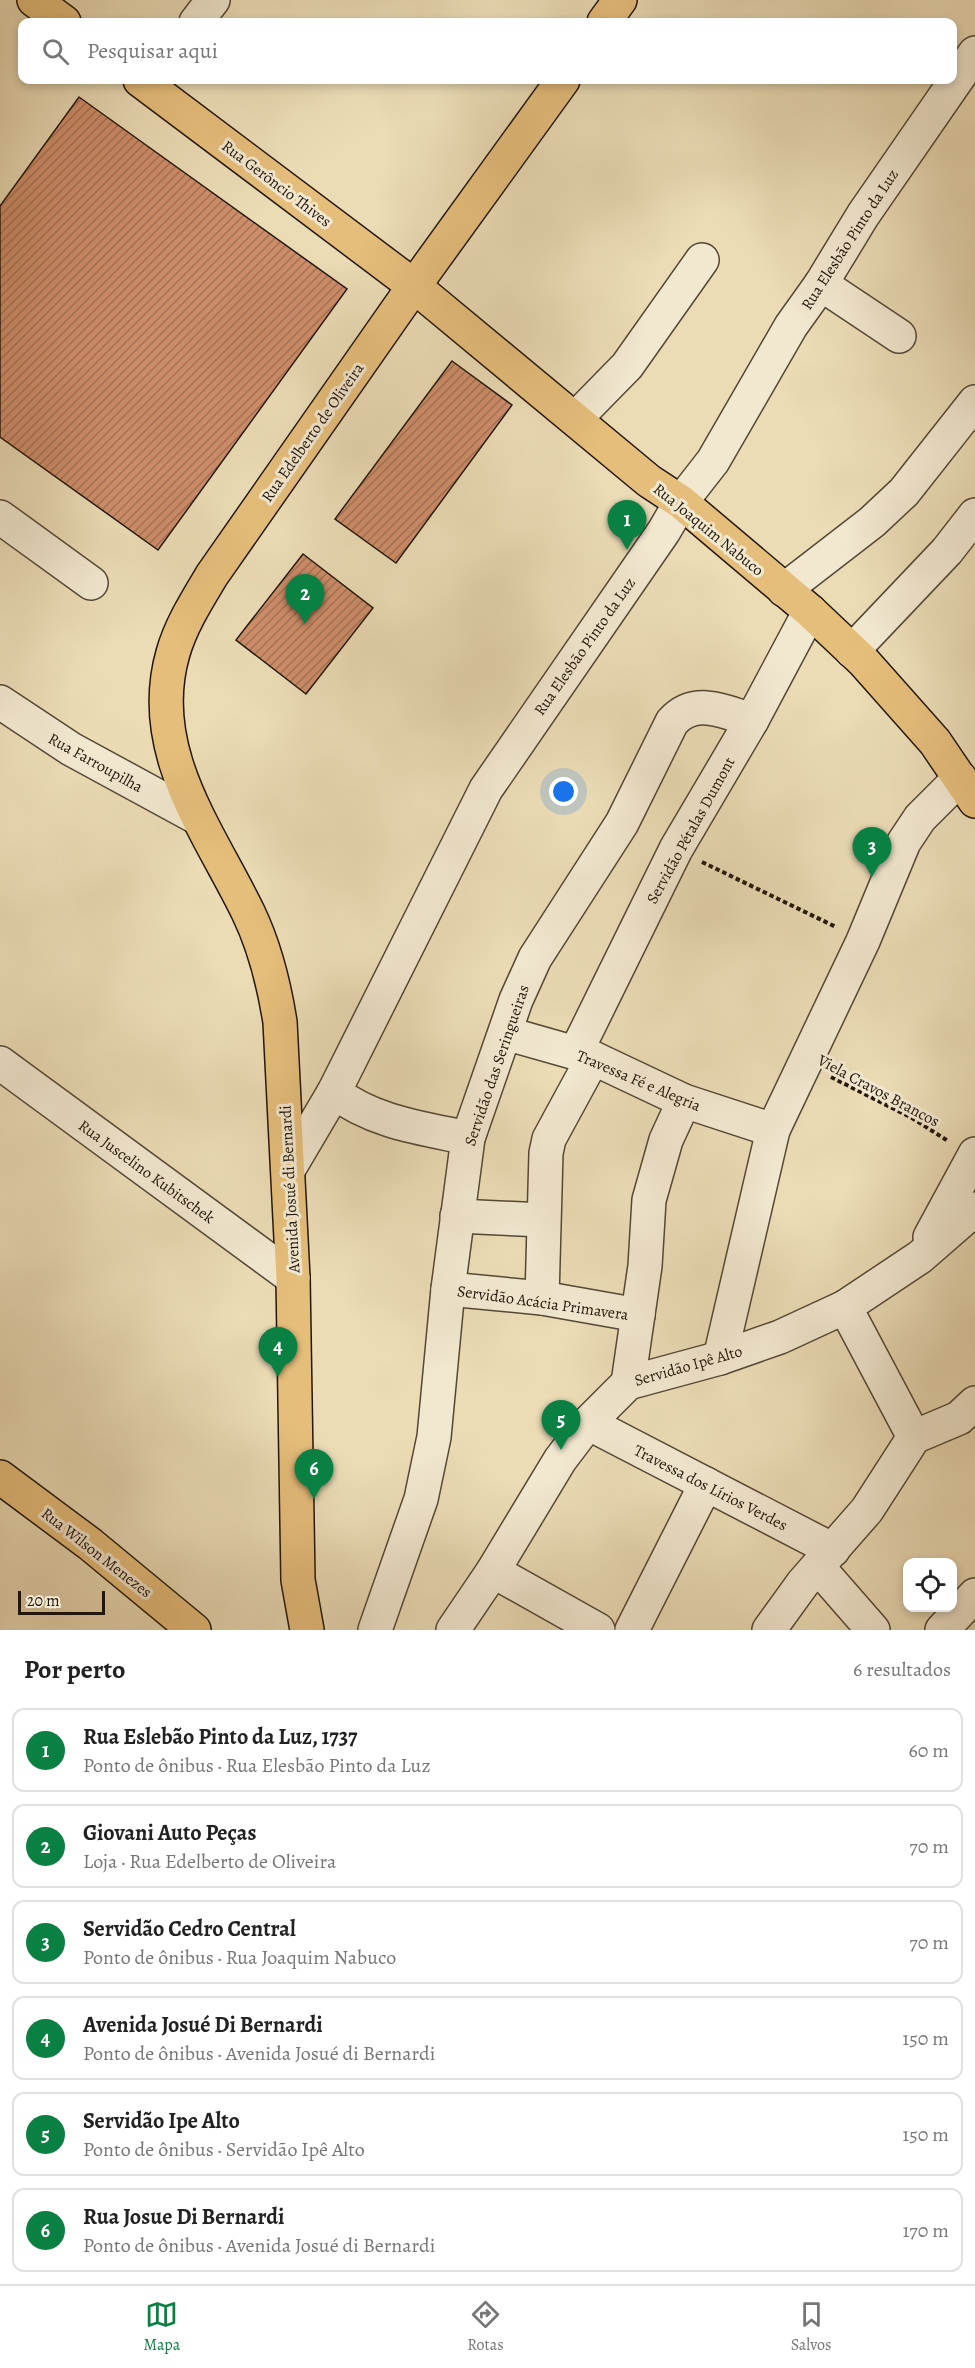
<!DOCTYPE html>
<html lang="pt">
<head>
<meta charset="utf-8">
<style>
	:root { --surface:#fff; --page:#f2f2f2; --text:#222; --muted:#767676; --line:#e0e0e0; --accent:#0b8043 }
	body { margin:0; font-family:Alegreya,serif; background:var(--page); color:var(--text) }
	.controls { position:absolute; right:18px; bottom:18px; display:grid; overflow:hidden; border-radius:12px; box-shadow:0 3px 9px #0003 }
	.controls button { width:54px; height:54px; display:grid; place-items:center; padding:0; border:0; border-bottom:2px solid var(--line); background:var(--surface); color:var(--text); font:30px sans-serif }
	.scale { position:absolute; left:18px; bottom:15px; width:87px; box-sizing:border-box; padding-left:6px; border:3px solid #22170a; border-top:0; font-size:16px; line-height:21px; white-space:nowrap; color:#22170a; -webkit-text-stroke:4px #f2e8d0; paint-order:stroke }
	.you { position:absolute; left:564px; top:792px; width:21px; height:21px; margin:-15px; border:4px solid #fff; border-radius:50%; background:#1a73e8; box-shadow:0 0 0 9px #1a73e833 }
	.badge { display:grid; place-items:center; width:39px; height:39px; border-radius:50%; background:var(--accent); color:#fff; font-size:20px; font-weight:700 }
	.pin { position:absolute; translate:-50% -50px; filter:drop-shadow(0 2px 3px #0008) }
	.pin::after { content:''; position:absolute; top:32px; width:21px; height:18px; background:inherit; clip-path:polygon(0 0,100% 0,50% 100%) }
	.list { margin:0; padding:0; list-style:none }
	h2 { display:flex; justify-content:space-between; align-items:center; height:78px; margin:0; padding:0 24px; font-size:26px }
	h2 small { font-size:20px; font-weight:400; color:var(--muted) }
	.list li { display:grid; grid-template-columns:39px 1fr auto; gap:18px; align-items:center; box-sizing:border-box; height:84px; margin:0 12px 12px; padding:0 12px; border:2px solid var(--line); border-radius:12px }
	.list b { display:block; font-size:22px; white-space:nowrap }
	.list p { margin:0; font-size:20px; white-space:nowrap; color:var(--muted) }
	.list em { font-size:20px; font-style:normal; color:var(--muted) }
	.icon { flex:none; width:33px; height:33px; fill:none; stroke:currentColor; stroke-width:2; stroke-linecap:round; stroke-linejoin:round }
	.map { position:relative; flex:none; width:975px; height:1630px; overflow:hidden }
	.search { position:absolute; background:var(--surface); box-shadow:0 3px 9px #0003; left:18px; right:18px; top:18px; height:66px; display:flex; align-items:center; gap:15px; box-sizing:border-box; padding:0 21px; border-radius:12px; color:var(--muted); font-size:22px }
	.sheet { height:654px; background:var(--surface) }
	nav { display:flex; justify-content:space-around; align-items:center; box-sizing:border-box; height:84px; border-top:2px solid var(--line); background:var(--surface); font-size:16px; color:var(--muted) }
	nav a { display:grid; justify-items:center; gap:3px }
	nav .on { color:var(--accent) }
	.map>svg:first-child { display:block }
	.building { fill:url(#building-hatch); stroke:#22170a; stroke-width:1.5 }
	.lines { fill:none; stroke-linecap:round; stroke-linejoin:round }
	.minor-casing { stroke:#544835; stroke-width:36 }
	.major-casing { stroke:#22170a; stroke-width:36 }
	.path { stroke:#22170a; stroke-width:4; stroke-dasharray:4.5 3; stroke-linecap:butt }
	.minor { stroke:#f2e8d0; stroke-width:33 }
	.major { stroke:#e6be7b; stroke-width:33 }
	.labels { text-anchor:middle; stroke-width:6; stroke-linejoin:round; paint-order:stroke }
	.street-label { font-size:16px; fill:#22170a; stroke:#f2e8d0 }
</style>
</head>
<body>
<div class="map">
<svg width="975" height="1630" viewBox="0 0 975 1630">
	<defs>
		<pattern id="building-hatch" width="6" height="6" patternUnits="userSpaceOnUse" patternTransform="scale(1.5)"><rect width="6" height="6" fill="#ce8e6a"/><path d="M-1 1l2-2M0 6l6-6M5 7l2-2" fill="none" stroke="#a77355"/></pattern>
	</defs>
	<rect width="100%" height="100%" fill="#ebdcb6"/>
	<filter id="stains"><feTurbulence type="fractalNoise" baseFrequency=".00333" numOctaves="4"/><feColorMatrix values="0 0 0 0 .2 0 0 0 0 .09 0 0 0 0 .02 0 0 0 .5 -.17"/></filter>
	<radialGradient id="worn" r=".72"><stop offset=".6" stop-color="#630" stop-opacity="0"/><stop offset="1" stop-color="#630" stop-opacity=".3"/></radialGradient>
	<g class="building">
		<polygon points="79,97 347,289 158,550 0,437 0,206"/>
		<polygon points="452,361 512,405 396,563 335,519"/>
		<polygon points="303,554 373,608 306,694 236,640"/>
	</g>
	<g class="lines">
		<g class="minor-casing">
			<g id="minor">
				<polyline points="196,22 213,0"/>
				<polyline points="821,284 899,336"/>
				<polyline points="576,418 627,366 702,260"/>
				<polyline points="0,517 91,583"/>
				<polyline points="784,590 872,522 904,492 975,402"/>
				<polyline points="852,651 947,551 975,515"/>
				<polyline points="0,702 71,749 196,817"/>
				<polyline points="505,1033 593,1058 684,1101 773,1130"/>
				<polyline points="576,1052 676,849 752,720 810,611"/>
				<polyline points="0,1063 293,1278"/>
				<path d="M334,1092C373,1122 421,1128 468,1138"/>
				<polyline points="288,1170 334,1092 486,789 664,531 681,502 713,461 791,326 821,284 863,215 975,53"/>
				<polyline points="457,1216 543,1220"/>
				<polyline points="930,1237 975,1154"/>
				<polyline points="448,1289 542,1298 638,1315"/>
				<polyline points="542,1298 546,1153 549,1139 593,1058"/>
				<polyline points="845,1307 914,1437"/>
				<polyline points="720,1358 773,1130 863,941 904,842 920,818 960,778"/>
				<polyline points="628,1383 645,1266 649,1200 666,1140 684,1101"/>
				<polyline points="588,1423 833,1550"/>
				<polyline points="818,1567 873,1630"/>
				<polyline points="493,1571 598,1630"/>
				<path d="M375,1630L421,1499L434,1437L448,1289L468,1138L516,1000L535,958L622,823L672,722C695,696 724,712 752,720"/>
				<polyline points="453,1630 493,1571 560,1460 588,1423 628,1383 720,1358 780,1337 845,1307 920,1257 975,1209"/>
				<polyline points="632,1630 706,1484"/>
				<polyline points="769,1630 803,1583 867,1510 914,1437 959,1418 975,1403"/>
				<polyline points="942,1630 975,1595"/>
			</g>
		</g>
		<g class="major-casing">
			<g id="major">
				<polyline points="34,0 64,22"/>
				<polyline points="604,22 620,0"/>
				<polyline points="140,80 414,286 649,481 681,502 810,611 864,662 935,742 975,801"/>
				<polyline points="0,1477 90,1544 194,1630"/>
				<path d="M307,1630L298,1580L293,1278L280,1022C274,984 265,947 248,912C208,830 145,750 173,653C181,625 197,600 212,575L414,286L563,80"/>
			</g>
		</g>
		<g class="path">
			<polyline points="702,862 836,927"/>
			<polyline points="831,1077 912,1118 948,1141"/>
		</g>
		<use href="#minor" class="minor"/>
		<use href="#major" class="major"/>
	</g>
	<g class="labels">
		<g class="street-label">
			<text transform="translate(277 183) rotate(37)" y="6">Rua Gerôncio Thives</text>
			<text transform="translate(849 239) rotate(-57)" y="6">Rua Elesbão Pinto da Luz</text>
			<text transform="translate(312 432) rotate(-55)" y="6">Rua Edelberto de Oliveira</text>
			<text transform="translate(709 529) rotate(39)" y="6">Rua Joaquim Nabuco</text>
			<text transform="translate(584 646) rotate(-55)" y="6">Rua Elesbão Pinto da Luz</text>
			<text transform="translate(96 762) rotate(29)" y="6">Rua Farroupilha</text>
			<text transform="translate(690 830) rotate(-61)" y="6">Servidão Pétalas Dumont</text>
			<text transform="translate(496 1065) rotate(-71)" y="6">Servidão das Seringueiras</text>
			<text transform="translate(639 1080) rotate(23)" y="6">Travessa Fé e Alegria</text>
			<text transform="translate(879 1090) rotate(28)" y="6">Viela Cravos Brancos</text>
			<text transform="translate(147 1171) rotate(36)" y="6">Rua Juscelino Kubitschek</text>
			<text transform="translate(289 1189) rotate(-93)" y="6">Avenida Josué di Bernardi</text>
			<text transform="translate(543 1302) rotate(8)" y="6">Servidão Acácia Primavera</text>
			<text transform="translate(688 1365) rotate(-16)" y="6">Servidão Ipê Alto</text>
			<text transform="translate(711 1487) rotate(27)" y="6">Travessa dos Lírios Verdes</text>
			<text transform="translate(97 1552) rotate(38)" y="6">Rua Wilson Menezes</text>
		</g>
	</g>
	<rect width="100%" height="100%" filter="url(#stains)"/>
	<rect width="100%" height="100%" fill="url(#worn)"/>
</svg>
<div class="controls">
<button><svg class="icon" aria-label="locate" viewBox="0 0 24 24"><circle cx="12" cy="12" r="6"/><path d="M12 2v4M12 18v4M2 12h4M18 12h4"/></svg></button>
</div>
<div class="scale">20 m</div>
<div class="you"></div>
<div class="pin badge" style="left:627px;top:550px">1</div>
<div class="pin badge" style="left:305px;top:624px">2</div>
<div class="pin badge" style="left:872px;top:877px">3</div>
<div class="pin badge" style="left:278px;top:1377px">4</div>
<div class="pin badge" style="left:561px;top:1450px">5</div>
<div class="pin badge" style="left:314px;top:1499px">6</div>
<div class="search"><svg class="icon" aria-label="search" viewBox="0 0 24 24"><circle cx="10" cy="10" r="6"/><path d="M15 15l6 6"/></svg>Pesquisar aqui</div>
</div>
<section class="sheet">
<h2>Por perto<small>6 resultados</small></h2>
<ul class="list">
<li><span class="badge">1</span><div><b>Rua Eslebão Pinto da Luz, 1737</b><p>Ponto de ônibus · Rua Elesbão Pinto da Luz</p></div><em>60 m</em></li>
<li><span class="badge">2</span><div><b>Giovani Auto Peças</b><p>Loja · Rua Edelberto de Oliveira</p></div><em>70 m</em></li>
<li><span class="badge">3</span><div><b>Servidão Cedro Central</b><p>Ponto de ônibus · Rua Joaquim Nabuco</p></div><em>70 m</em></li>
<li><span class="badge">4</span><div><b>Avenida Josué Di Bernardi</b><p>Ponto de ônibus · Avenida Josué di Bernardi</p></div><em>150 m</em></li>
<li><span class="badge">5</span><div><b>Servidão Ipe Alto</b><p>Ponto de ônibus · Servidão Ipê Alto</p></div><em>150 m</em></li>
<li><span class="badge">6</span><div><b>Rua Josue Di Bernardi</b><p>Ponto de ônibus · Avenida Josué di Bernardi</p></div><em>170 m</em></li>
</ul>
</section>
<nav>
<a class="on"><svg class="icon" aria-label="map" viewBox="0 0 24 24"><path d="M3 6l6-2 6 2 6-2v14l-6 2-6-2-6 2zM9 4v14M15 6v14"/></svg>Mapa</a>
<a><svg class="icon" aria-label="directions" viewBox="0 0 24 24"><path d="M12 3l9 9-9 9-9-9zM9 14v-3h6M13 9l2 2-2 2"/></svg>Rotas</a>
<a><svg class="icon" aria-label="saved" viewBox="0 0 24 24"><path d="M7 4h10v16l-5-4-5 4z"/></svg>Salvos</a>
</nav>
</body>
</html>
